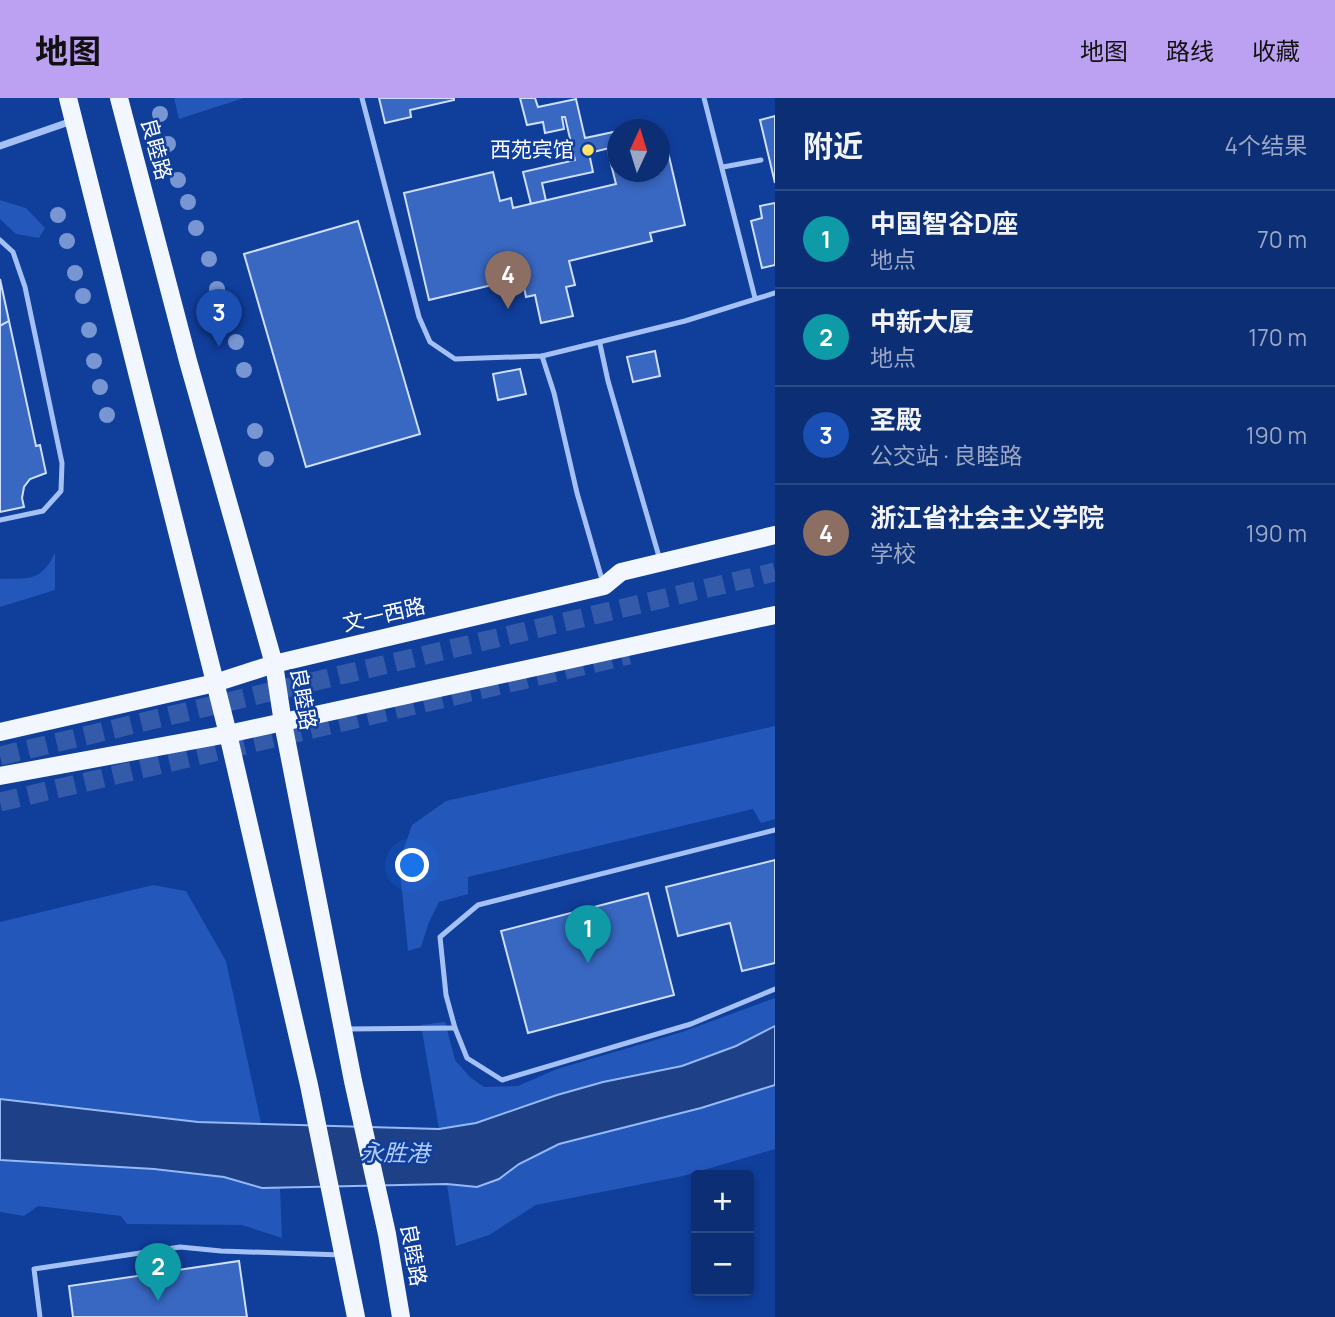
<!DOCTYPE html>
<html lang="zh">
<head>
<meta charset="utf-8">
<style>
	:root { --surface:#0c2e74; --page:#1a3a7c; --text:#f1f3f6; --muted:#9aa8c5; --line:#2c4a86; --accent:#bca0f2 }
	body { margin:0; font-family:Manrope,"Noto Sans SC",sans-serif; background:var(--page); color:var(--text) }
	.controls { position:absolute; right:21px; bottom:21px; display:grid; overflow:hidden; border-radius:7px; box-shadow:0 4px 10px #0003 }
	.controls button { width:63px; height:63px; display:grid; place-items:center; padding:0; border:0; border-bottom:2px solid var(--line); background:var(--surface); color:var(--text); font:35px sans-serif }
	.compass { position:absolute; left:607px; top:21px; width:63px; height:63px; border-radius:50%; background:var(--surface); box-shadow:0 4px 10px #0003; rotate:4deg }
	.you { position:absolute; left:413px; top:768px; width:24px; height:24px; margin:-18px; border:5px solid #fff; border-radius:50%; background:#1a73e8; box-shadow:0 0 0 10px #1a73e833 }
	.badge { display:grid; place-items:center; width:46px; height:46px; border-radius:50%; background:var(--accent); color:#fff; font-size:23px; font-weight:700 }
	.pin { position:absolute; translate:-50% -58px; filter:drop-shadow(0 2px 4px #0008) }
	.pin::after { content:''; position:absolute; top:37px; width:24px; height:21px; background:inherit; clip-path:polygon(0 0,100% 0,50% 100%) }
	.list { margin:0; padding:0; list-style:none }
	h2 { display:flex; justify-content:space-between; align-items:center; height:91px; margin:0; padding:0 28px; font-size:30px }
	h2 small { font-size:23px; font-weight:400; color:var(--muted) }
	.list li { display:grid; grid-template-columns:46px 1fr auto; gap:21px; align-items:center; box-sizing:border-box; height:98px; padding:0 28px; border-top:2px solid var(--line) }
	.list b { display:block; font-size:26px; white-space:nowrap }
	.list p { margin:0; font-size:23px; white-space:nowrap; color:var(--muted) }
	.list em { font-size:23px; font-style:normal; color:var(--muted) }
	.map { position:relative; flex:none; width:775px; height:1219px; overflow:hidden }
	header { display:flex; align-items:center; gap:42px; box-sizing:border-box; height:98px; padding:0 35px; background:var(--accent); color:#111 }
	header strong { font-size:33px }
	nav { display:flex; gap:38px; margin-inline-start:auto; font-size:24px }
	main { display:flex }
	aside { flex:1; background:var(--surface) }
	.map>svg:first-child { display:block }
	.green { fill:#2357ba }
	.water { fill:#1e4087; stroke:#96b9f8; stroke-width:2 }
	.building { fill:#3968c3; stroke:#cddefe; stroke-width:2 }
	.lines { fill:none; stroke-linecap:round; stroke-linejoin:round }
	.trunk-tunnel { stroke:#345baa; stroke-width:19; stroke-dasharray:19 10; stroke-linecap:butt }
	.service { stroke:#a4c0f5; stroke-width:5 }
	.minor { stroke:#a4c0f5; stroke-width:7 }
	.primary { stroke:#f2f6ff; stroke-width:18 }
	.tree { fill:#7896d1 }
	.poi-dot { fill:#ffe468; stroke:#103e9b; stroke-width:2.5 }
	.labels { text-anchor:middle; stroke-width:5; stroke-linejoin:round; paint-order:stroke }
	.street-label { font-size:21px; fill:#fff; stroke:#103e9b }
	.poi-label { font-size:21px; fill:#fff; stroke:#103e9b; text-anchor:end }
	.water-label { font-size:23px; font-style:italic; fill:#b1cbfb; stroke:#103e9b }
</style>
</head>
<body>
<header>
<strong>地图</strong>
<nav><a>地图</a><a>路线</a><a>收藏</a></nav>
</header>
<main>
<div class="map">
<svg width="775" height="1219" viewBox="0 0 775 1219">
	<rect width="100%" height="100%" fill="#103e9b"/>
	<g class="green">
		<polygon points="174,0 244,0 179,21"/>
		<polygon points="0,102 26,110 45,130 39,140 16,136 0,121"/>
		<path d="M55,455V492L0,509V481C31,480 40,484 55,455Z"/>
		<polygon points="775,628 775,721 761,725 753,711 468,779 468,796 439,804 429,824 421,849 408,853 399,764 412,727 446,703"/>
		<polygon points="153,787 186,793 226,863 261,1025 198,1024 0,1001 0,824"/>
		<polygon points="775,900 775,928 736,948 682,968 603,984 557,997 476,1025 439,1031 421,927 445,924 455,962 470,979 484,989 518,988 557,971 682,934"/>
		<polygon points="775,987 775,1051 683,1078 536,1107 489,1137 456,1148 447,1086 477,1089 499,1081 519,1066 559,1046 701,1010"/>
		<polygon points="0,1062 154,1071 224,1079 262,1090 280,1090 282,1140 242,1127 127,1126 121,1118 38,1108 24,1118 0,1114"/>
	</g>
	<polygon class="water" points="775,928 775,987 701,1010 559,1046 519,1066 499,1081 477,1089 447,1086 262,1090 224,1079 154,1071 0,1062 0,1001 198,1024 439,1031 476,1025 557,997 603,984 682,968 736,948"/>
	<g class="building">
		<polygon points="379,0 454,0 454,2 410,12 411,19 385,25"/>
		<polygon points="520,0 535,0 538,9 576,1 585,40 618,33 618,48 589,55 593,74 542,85 546,103 531,106 523,74 575,62 565,19 562,19 564,31 545,35 543,24 527,27"/>
		<polygon points="775,18 775,85 760,22"/>
		<polygon points="665,41 685,127 650,135 652,143 569,163 575,187 566,189 573,218 541,225 535,197 526,199 522,180 429,202 404,95 493,74 500,103 511,100 513,110 616,86 608,54 618,52 618,74 660,74 660,42"/>
		<polygon points="775,105 775,167 762,170 751,123 762,120 760,108"/>
		<polygon points="358,123 420,336 306,369 244,156"/>
		<polygon points="0,181 9,223 0,228"/>
		<polygon points="9,223 36,348 40,347 46,375 30,381 24,389 22,400 24,409 0,414 0,228"/>
		<polygon points="655,253 660,278 633,284 627,259"/>
		<polygon points="520,271 526,296 498,302 493,276"/>
		<polygon points="775,762 775,865 742,873 730,825 678,838 666,789"/>
		<polygon points="648,795 674,897 528,935 501,833"/>
		<polygon points="239,1163 247,1219 73,1219 69,1188"/>
	</g>
	<g class="lines">
		<g class="trunk-tunnel">
			<polyline points="0,658 775,474"/>
			<polyline points="0,704 629,557"/>
		</g>
		<g class="service">
			<polyline points="362,0 419,219 430,244 455,261 542,258 685,223 775,195"/>
			<polyline points="704,0 755,200"/>
			<polyline points="723,69 761,62"/>
			<polyline points="0,142 13,154 25,189 62,365 61,393 43,413 0,422"/>
			<polyline points="600,246 608,283 660,462"/>
			<polyline points="542,258 554,295 577,395 603,485"/>
			<polyline points="775,732 478,807 440,839 446,897 455,930 467,960 502,982 691,926 775,891"/>
			<polyline points="346,931 455,930"/>
			<polyline points="40,1219 34,1171 180,1149 221,1153 342,1157"/>
		</g>
		<polyline class="minor" points="0,48 72,23"/>
		<g class="primary">
			<polyline points="68,0 228,636 309,987 356,1219"/>
			<polyline points="119,0 188,263 274,566 283,625 353,983 387,1136 401,1219"/>
			<polyline points="0,634 215,585 274,566 604,488 621,474 775,437"/>
			<polyline points="0,678 228,636 775,517"/>
		</g>
	</g>
	<g class="tree">
		<circle cx="160" cy="16" r="8"/>
		<circle cx="168" cy="46" r="8"/>
		<circle cx="178" cy="82" r="8"/>
		<circle cx="188" cy="104" r="8"/>
		<circle cx="58" cy="117" r="8"/>
		<circle cx="196" cy="130" r="8"/>
		<circle cx="67" cy="143" r="8"/>
		<circle cx="209" cy="161" r="8"/>
		<circle cx="75" cy="175" r="8"/>
		<circle cx="217" cy="191" r="8"/>
		<circle cx="83" cy="198" r="8"/>
		<circle cx="228" cy="219" r="8"/>
		<circle cx="89" cy="232" r="8"/>
		<circle cx="236" cy="244" r="8"/>
		<circle cx="94" cy="263" r="8"/>
		<circle cx="244" cy="272" r="8"/>
		<circle cx="100" cy="289" r="8"/>
		<circle cx="107" cy="317" r="8"/>
		<circle cx="255" cy="333" r="8"/>
		<circle cx="266" cy="361" r="8"/>
	</g>
	<circle class="poi-dot" cx="588" cy="52" r="7"/>
	<g class="labels">
		<g class="street-label">
			<text transform="translate(156 51) rotate(75)" y="7">良睦路</text>
			<text transform="translate(384 517) rotate(-13)" y="7">文一西路</text>
			<text transform="translate(303 601) rotate(80)" y="7">良睦路</text>
			<text transform="translate(413 1157) rotate(80)" y="7">良睦路</text>
		</g>
		<g class="poi-label">
			<text x="574" y="59">西苑宾馆</text>
		</g>
		<g class="water-label">
			<text transform="translate(395 1055) rotate(1)" y="8">永胜港</text>
		</g>
	</g>
</svg>
<div class="controls">
<button>+</button>
<button>−</button>
</div>
<svg class="compass" viewBox="-18 -18 36 36"><path d="M0-13l5 13h-10z" fill="#e53935"/><path d="M0 13l5-13h-10z" fill="#9aa8c5"/></svg>
<div class="you"></div>
<div class="pin badge" style="left:588px;top:865px;background:#0f9aa8">1</div>
<div class="pin badge" style="left:158px;top:1203px;background:#0f9aa8">2</div>
<div class="pin badge" style="left:219px;top:249px;background:#1a4fb4">3</div>
<div class="pin badge" style="left:508px;top:211px;background:#8d6e63">4</div>
</div>
<aside>
<h2>附近<small>4个结果</small></h2>
<ul class="list">
<li><span class="badge" style="background:#0f9aa8">1</span><div><b>中国智谷D座</b><p>地点</p></div><em>70 m</em></li>
<li><span class="badge" style="background:#0f9aa8">2</span><div><b>中新大厦</b><p>地点</p></div><em>170 m</em></li>
<li><span class="badge" style="background:#1a4fb4">3</span><div><b>圣殿</b><p>公交站 · 良睦路</p></div><em>190 m</em></li>
<li><span class="badge" style="background:#8d6e63">4</span><div><b>浙江省社会主义学院</b><p>学校</p></div><em>190 m</em></li>
</ul>
</aside>
</main>
</body>
</html>
